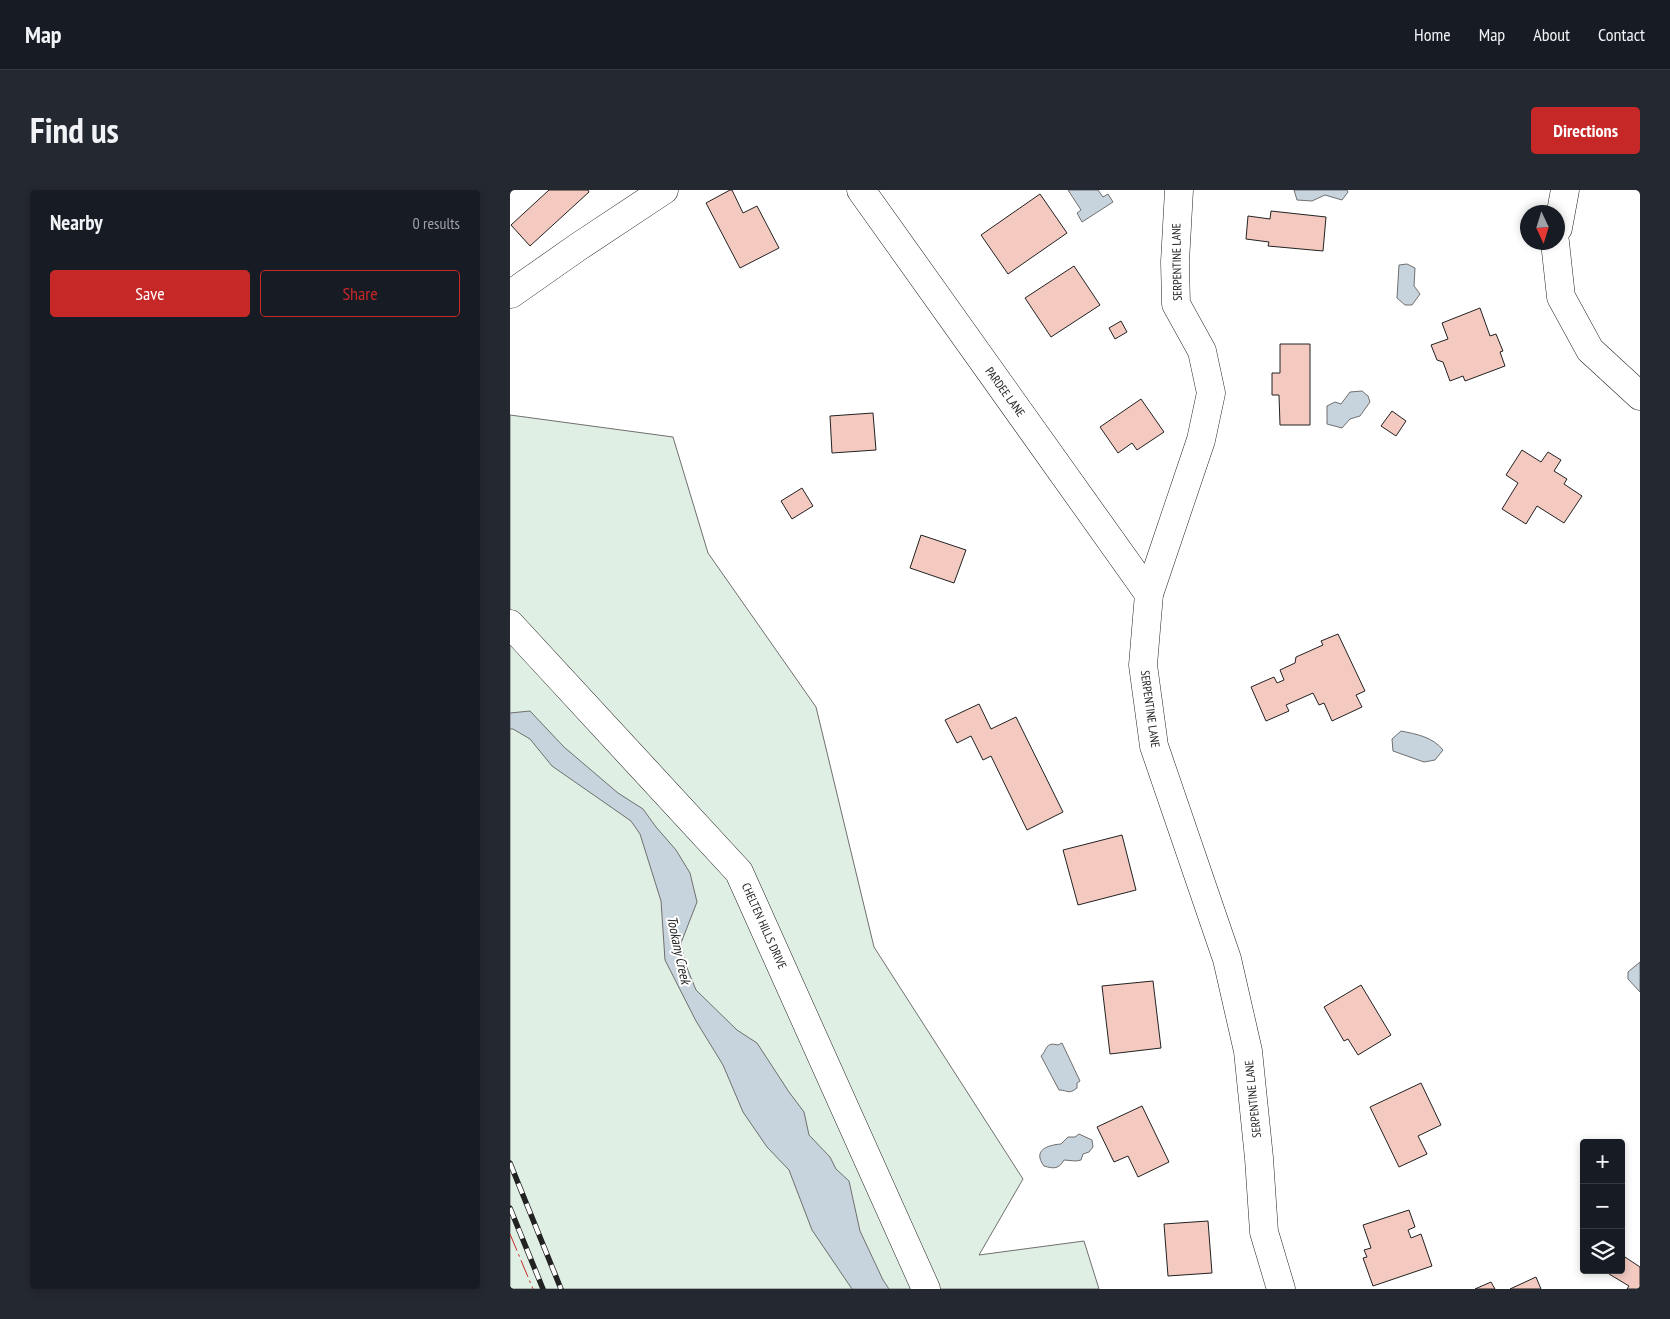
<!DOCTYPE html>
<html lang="en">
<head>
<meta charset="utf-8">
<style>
	:root { --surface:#171b24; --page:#242831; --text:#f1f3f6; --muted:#9ea1a6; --line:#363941; --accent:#c62828 }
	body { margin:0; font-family:"PT Sans Narrow",sans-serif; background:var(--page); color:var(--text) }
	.controls { position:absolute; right:15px; bottom:15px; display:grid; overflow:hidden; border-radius:5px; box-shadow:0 2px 8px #0003 }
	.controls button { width:45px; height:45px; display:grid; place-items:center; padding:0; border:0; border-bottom:1px solid var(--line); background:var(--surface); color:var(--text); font:25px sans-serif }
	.compass { position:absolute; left:1010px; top:15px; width:45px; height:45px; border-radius:50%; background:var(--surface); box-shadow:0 2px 8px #0003; rotate:176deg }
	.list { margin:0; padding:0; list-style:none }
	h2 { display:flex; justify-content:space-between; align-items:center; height:65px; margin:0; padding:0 20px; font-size:21px }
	h2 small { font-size:16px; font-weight:400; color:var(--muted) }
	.actions { display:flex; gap:10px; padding:15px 20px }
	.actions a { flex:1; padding:11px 0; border:1px solid var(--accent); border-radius:5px; text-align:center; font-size:18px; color:var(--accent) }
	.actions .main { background:var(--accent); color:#fff }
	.icon { flex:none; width:28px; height:28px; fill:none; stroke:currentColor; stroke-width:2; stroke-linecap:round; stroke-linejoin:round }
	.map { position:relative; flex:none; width:1130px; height:1099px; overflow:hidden; border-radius:5px }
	header { display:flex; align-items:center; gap:30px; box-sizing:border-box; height:70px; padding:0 25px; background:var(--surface); border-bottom:1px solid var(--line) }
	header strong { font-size:24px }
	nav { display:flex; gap:28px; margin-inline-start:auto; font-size:18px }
	.intro { display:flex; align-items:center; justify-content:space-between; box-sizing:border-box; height:120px; padding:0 30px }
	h1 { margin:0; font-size:35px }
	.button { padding:12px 22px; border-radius:5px; background:var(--accent); color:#fff; font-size:18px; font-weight:700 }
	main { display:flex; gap:30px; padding:0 30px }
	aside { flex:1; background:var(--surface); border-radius:5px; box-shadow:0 2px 8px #0003 }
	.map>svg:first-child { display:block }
	.green { fill:#e0efe3; stroke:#6f6f6f }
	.water { fill:#c7d3dd; stroke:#6f6f6f }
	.building { fill:#f3c9c0; stroke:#222 }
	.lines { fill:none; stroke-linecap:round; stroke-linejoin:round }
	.minor-casing { stroke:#222; stroke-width:29 }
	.minor { stroke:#fff; stroke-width:28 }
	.rail-casing { stroke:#222; stroke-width:5.5 }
	.rail { stroke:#fff; stroke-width:4; stroke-dasharray:11; stroke-linecap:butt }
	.power { stroke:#c62828; stroke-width:1; stroke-dasharray:18 4 2.5 4; stroke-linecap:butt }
	.labels { text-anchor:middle; stroke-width:4; stroke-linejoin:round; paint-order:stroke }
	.street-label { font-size:12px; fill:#222; stroke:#fff }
	.water-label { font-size:14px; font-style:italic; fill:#222; stroke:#fff }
</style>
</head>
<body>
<header>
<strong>Map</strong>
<nav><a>Home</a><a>Map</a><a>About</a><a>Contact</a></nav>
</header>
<div class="intro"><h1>Find us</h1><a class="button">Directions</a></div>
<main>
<aside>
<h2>Nearby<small>0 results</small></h2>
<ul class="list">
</ul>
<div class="actions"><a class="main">Save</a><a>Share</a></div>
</aside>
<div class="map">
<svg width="1130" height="1099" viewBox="0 0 1130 1099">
	<rect width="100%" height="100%" fill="#fff"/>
	<polygon class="green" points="0,225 163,247 198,363 306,517 364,757 513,989 469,1065 574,1051 589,1099 0,1099"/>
	<g class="water">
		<polygon points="558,0 588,0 593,7 598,4 603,12 572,32 567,23 571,20"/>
		<polygon points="784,0 837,0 838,2 832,10 815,5 802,11 787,10"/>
		<polygon points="897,74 905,78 904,96 910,104 902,115 895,115 887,108 889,75"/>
		<polygon points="852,201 858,206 860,212 850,226 840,229 832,238 817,234 817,216 825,212 831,214 840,202"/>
		<polygon points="20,521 54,557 108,603 133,619 146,637 166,660 180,683 187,712 171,753 175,773 186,800 227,840 247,853 279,902 294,922 299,945 320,967 326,979 339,991 350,1041 373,1090 379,1099 342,1099 302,1040 279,980 257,957 233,922 213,875 186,831 155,770 151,711 130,644 121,631 42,576 20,549 3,539 0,539 0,523"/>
		<path d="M891,541C906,544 923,547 933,560L925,570L914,572L883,561L882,549Z"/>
		<polygon points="1130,772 1130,802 1118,789 1118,782"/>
		<path d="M552,853L570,891L567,893V898C558,905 558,900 549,900L531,866C537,861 535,851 548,855Z"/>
		<path d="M569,944L582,950L583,957L579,962L573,964L571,970L566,971L554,970C549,979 544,979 534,976C522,960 538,955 551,954L558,947H565Z"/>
	</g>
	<g class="building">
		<polygon points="39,0 78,0 79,2 20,56 1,35"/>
		<polygon points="220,0 222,0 233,23 247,16 269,58 230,78 196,13"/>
		<polygon points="530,4 557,43 498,84 471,45"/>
		<polygon points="761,21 816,27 813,61 758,56 759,52 736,49 738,26 760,29"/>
		<polygon points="564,76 590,115 541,147 515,108"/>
		<polygon points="970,118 980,146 986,144 993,161 990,162 995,176 955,191 953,186 940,191 933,172 927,170 921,155 938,149 932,133"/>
		<polygon points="611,131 617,142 605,149 599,138"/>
		<polygon points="770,154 800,154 800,235 770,235 769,205 762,205 762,183 770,183"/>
		<polygon points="631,209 654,242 627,260 622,253 608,263 590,237"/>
		<polygon points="882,221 896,231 886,246 871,236"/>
		<polygon points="363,223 366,260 322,263 320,226"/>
		<polygon points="1012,260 1031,272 1038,262 1051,270 1044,281 1057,289 1054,294 1072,306 1054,333 1027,316 1016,334 992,319 1008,293 996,285"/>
		<polygon points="292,298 303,316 282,329 271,311"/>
		<polygon points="411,345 456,360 444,393 400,378"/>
		<polygon points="828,444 855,501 846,505 852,517 822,531 814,513 809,515 803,503 776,515 779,521 756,531 741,497 764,487 767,493 774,490 770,480 785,473 786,467 813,455 811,451"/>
		<polygon points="469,514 481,539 506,527 553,622 517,640 481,566 473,570 461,546 447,553 435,530"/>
		<polygon points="612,645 626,700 568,715 553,660"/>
		<polygon points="643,791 651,858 600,864 592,796"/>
		<polygon points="851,795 881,845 848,865 838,849 834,851 814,817"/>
		<polygon points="911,893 931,935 908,946 917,964 889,977 860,917"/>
		<polygon points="632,916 659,972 628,987 618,966 604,972 587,937"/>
		<polygon points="899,1020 905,1037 898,1040 901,1048 911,1044 922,1076 863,1096 853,1068 857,1067 854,1060 861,1058 853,1035"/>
		<polygon points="698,1031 702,1083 658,1086 654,1034"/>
		<polygon points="1112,1065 1130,1077 1130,1099 1117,1099 1119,1096 1099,1084 1102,1080 1111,1080"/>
		<polygon points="1026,1087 1031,1099 1000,1099"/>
		<polygon points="981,1092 985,1099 965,1099"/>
	</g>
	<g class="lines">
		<g class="minor-casing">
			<g id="minor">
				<polyline points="351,0 639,404"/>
				<polyline points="669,0 665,72 666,114 692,161 701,203 691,250 639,404 633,475 644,556 717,769 738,861 749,968 754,1042 771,1099"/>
				<polyline points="1048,38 1055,0"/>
				<polyline points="1045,52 1051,107 1080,160 1130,206"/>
				<polyline points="1,104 68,57 154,0"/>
				<polyline points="0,434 229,682 416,1099"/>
			</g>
		</g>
		<use href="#minor" class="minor"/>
		<g class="rail-casing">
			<g id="rail">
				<polyline points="0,973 51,1099"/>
				<polyline points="0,1018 33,1099"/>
			</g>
		</g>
		<use href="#rail" class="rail"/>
		<polyline class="power" points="0,1044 23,1099"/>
	</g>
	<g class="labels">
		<g class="street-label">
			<text transform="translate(667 72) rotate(-91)" y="4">SERPENTINE LANE</text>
			<text transform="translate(495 202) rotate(54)" y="4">PARDEE LANE</text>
			<text transform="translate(640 519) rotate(82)" y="4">SERPENTINE LANE</text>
			<text transform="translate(254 736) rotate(66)" y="4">CHELTEN HILLS DRIVE</text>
			<text transform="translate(743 909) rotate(-96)" y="4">SERPENTINE LANE</text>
		</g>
		<g class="water-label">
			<text transform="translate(169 760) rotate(78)" y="5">Tookany Creek</text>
		</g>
	</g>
</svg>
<div class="controls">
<button>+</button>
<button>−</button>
<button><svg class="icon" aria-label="layers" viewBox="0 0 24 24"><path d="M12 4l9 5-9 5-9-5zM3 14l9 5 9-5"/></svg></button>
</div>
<svg class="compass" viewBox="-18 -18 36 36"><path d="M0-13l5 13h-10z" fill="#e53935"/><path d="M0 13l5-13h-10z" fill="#9ea1a6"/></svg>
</div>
</main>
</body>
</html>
